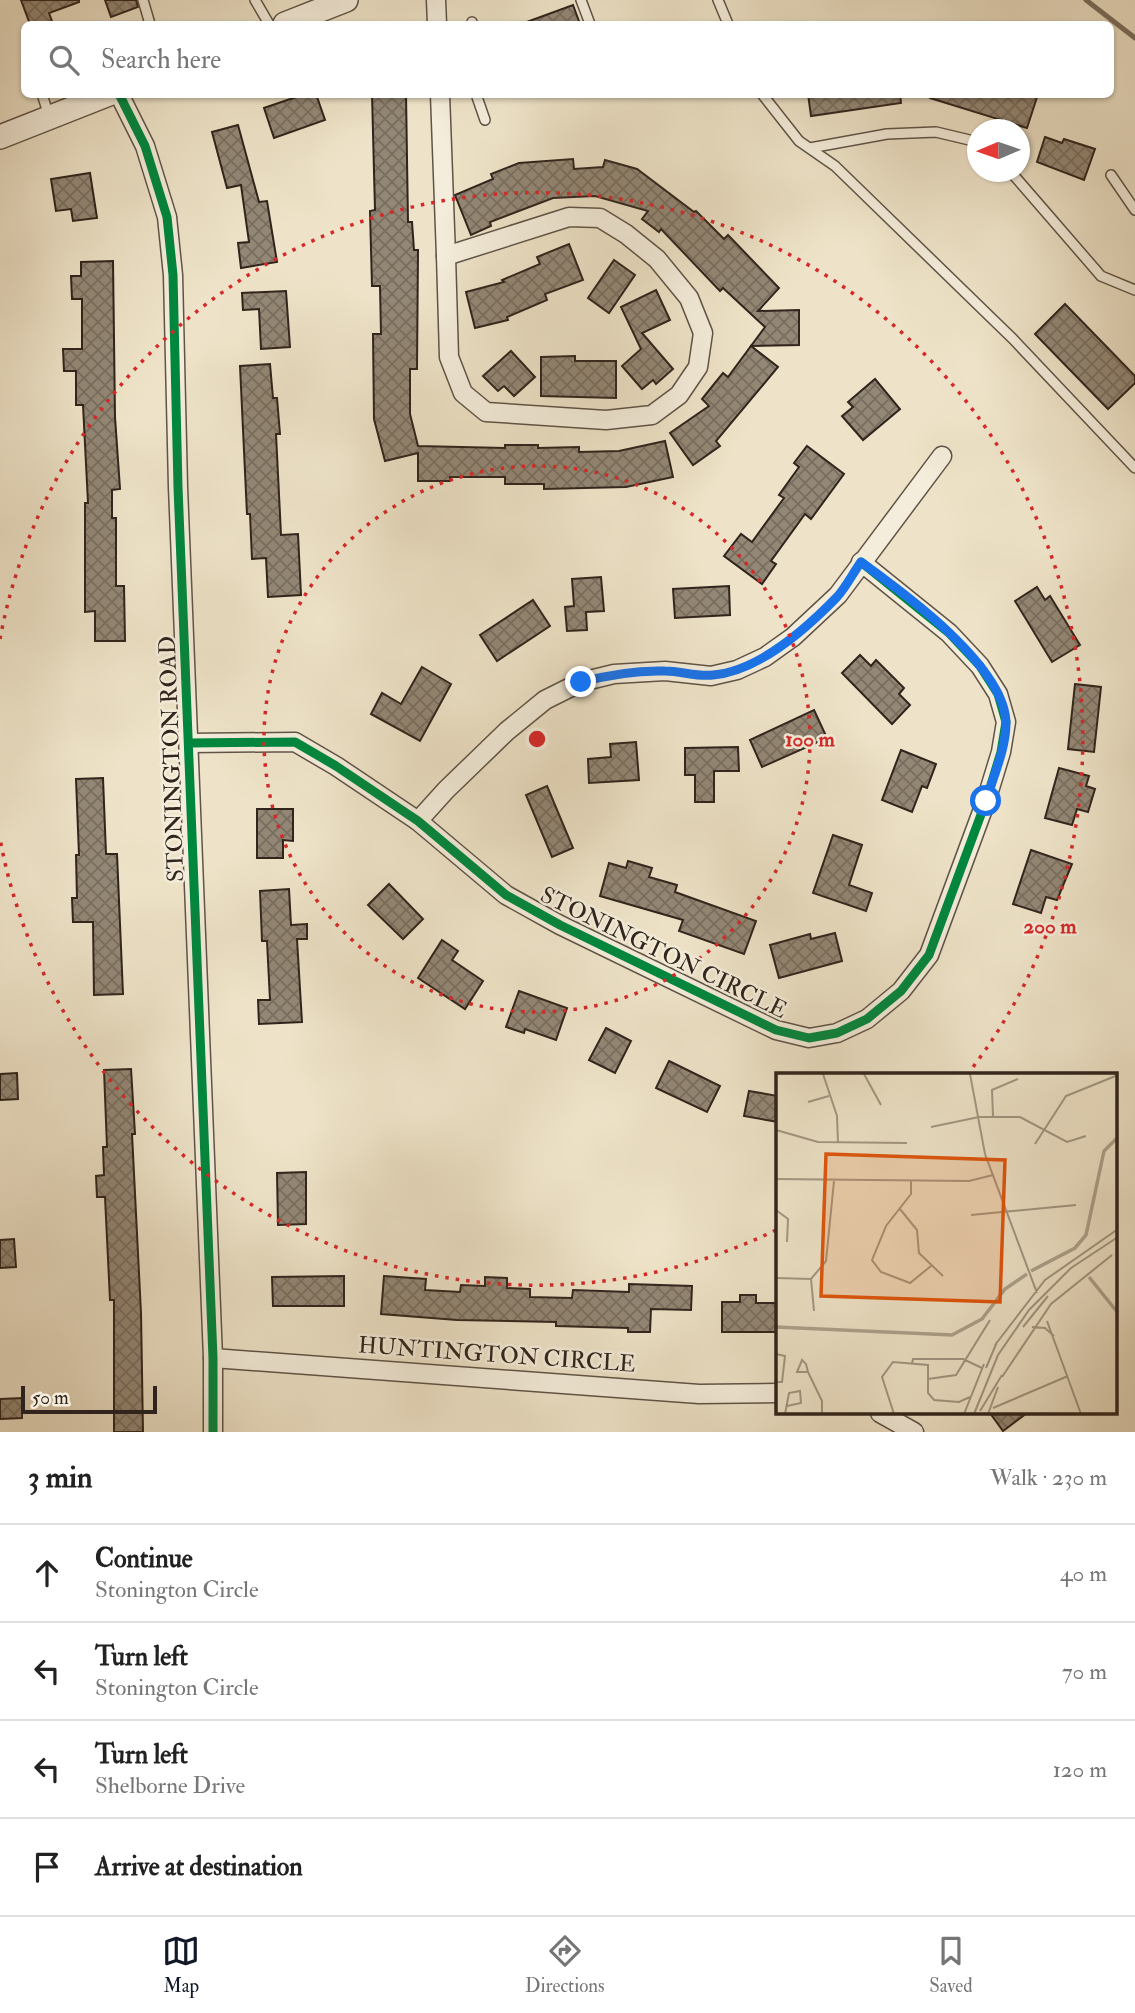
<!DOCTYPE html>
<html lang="en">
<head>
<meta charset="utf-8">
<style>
	:root { --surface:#fff; --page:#f6f6f6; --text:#222; --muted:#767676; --line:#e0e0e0; --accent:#111827 }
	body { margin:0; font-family:"IM FELL Double Pica",serif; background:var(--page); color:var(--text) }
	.compass { position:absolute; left:967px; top:119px; width:63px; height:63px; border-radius:50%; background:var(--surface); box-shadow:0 2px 5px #0004; rotate:268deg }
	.scale { position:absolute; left:21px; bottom:18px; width:136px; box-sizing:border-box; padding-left:7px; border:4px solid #30241c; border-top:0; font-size:19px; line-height:24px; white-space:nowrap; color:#30241c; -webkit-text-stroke:5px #f4eddb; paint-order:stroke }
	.stop { position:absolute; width:21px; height:21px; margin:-16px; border:5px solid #1a73e8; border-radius:50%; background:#fff }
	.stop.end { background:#1a73e8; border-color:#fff; box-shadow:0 2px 7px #0008 }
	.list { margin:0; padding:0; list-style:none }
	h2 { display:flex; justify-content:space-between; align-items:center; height:91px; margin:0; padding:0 28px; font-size:30px }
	h2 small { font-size:23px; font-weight:400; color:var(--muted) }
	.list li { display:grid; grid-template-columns:46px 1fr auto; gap:21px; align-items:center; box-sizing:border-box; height:98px; padding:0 28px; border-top:2px solid var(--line) }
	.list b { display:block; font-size:26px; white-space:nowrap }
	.list p { margin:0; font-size:23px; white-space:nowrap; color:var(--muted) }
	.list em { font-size:23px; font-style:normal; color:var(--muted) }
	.icon { flex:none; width:38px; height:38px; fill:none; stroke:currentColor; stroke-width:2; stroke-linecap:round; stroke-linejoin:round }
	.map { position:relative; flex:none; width:1135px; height:1432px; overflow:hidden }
	.search { position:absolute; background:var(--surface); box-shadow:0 2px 5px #0004; left:21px; right:21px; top:21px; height:77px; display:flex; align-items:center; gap:18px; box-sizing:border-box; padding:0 24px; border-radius:10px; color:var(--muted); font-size:26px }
	.sheet { height:483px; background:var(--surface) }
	nav { display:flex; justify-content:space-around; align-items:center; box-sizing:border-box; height:98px; border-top:2px solid var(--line); background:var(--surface); font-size:19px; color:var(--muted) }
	nav a { display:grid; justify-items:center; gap:4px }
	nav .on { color:var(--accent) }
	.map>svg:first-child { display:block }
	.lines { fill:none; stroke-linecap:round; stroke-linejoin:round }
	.stream { stroke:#7b7060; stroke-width:5 }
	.building { fill:url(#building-cross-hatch); stroke:#30241c; stroke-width:2 }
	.service-casing { stroke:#605447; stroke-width:12 }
	.minor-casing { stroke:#605447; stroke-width:21 }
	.tertiary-casing { stroke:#605447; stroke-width:26 }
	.service { stroke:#f4eddb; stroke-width:9 }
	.minor { stroke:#f4eddb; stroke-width:18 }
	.tertiary { stroke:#f4eddb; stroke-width:23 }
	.cycleway-casing { stroke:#f4eddb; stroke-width:13 }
	.cycleway { stroke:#00873e; stroke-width:9 }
	.route { stroke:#1a73e8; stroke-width:9 }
	.ring { fill:none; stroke:#d62828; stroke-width:3.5; stroke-dasharray:3.5 7 }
	.labels { text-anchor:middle; stroke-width:5; stroke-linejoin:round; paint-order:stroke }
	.street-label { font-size:23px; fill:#30241c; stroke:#f4eddb }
	.inset-river { fill:none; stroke:#ada28e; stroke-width:3.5 }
	.inset-road { fill:none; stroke:#a29783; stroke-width:2 }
	.view { fill:#df560d; fill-opacity:0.15; stroke:#df560d; stroke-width:3.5 }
	.inset-edge { fill:none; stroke:#30241c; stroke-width:3.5 }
	.centre { fill:#d62828; stroke:#f4eddb; stroke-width:3.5 }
	.ring-label { font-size:21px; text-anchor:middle; font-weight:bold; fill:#d62828; stroke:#f4eddb; stroke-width:5; stroke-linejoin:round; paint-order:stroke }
</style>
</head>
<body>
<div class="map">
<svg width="1135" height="1432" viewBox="0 0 1135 1432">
	<defs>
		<pattern id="building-cross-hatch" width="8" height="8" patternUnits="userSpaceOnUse" patternTransform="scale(1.75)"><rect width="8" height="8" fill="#938775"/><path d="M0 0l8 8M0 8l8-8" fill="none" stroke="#786e5f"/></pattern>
	</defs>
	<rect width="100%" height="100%" fill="#eee3c8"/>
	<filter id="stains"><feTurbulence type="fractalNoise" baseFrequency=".00286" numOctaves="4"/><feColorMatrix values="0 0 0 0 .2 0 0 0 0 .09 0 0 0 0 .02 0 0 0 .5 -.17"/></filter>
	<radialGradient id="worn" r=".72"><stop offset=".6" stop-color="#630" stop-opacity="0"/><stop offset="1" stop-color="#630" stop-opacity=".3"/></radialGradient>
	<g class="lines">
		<polyline class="stream" points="1086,0 1135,38"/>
	</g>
	<g class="building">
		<polygon points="21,0 79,0 79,2 49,13 53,24 30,24"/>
		<polygon points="105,0 136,0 138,7 111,17"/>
		<polygon points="573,5 580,24 524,24 524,23"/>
		<polygon points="305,94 316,94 325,120 274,138 264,108"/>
		<polygon points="372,94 406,94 408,222 412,222 414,250 418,250 417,369 410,369 410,414 418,446 505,448 505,445 538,445 538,448 579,447 579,452 619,451 665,441 673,477 626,487 544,489 544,484 505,484 505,477 450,477 450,481 418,481 418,453 385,461 374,419 373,334 381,334 380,286 372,286 370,211 375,210"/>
		<polygon points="808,94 900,94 901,103 811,116"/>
		<polygon points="931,94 1038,94 1027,128 930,98"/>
		<polygon points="238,125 259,202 267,201 277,262 241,268 238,243 249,242 241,185 227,188 212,132"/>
		<polygon points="1045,137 1062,143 1064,139 1095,149 1084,180 1037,162"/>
		<polygon points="573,159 574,169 603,167 605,160 637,169 694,212 696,211 724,239 728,235 779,288 758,311 799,310 799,345 751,346 765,327 723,288 720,291 661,229 659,232 642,219 648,211 595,196 553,198 490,222 491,226 471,235 455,195 493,179 491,174 519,163"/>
		<polygon points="90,173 97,218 73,221 71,209 56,211 51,179"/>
		<polygon points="569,244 583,280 545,294 547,300 507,317 508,320 475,328 466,292 504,282 502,280 540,264 537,257"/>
		<polygon points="614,260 635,275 609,313 588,298"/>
		<polygon points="113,261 115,417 120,489 112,490 112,518 116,518 116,586 124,586 125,641 95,641 95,611 85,612 85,503 88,503 83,405 76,405 76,371 64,371 63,349 82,349 82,299 72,299 71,276 81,276 81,262"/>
		<polygon points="656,290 670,320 642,333 673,369 656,384 653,380 642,389 622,366 641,349 621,307"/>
		<polygon points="286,291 290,347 261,349 259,309 243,310 242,293"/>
		<polygon points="1065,304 1135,376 1135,383 1108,409 1035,334"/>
		<polygon points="751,346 778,367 716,441 720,446 693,465 670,433 709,406 702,399 723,373 728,377"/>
		<polygon points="511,351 535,377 514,396 504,386 498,391 483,376"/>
		<polygon points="575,356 575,361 616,361 616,398 541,396 541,357"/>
		<polygon points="270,364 273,398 277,398 280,434 276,434 281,535 298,534 301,595 268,597 266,558 252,559 250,514 247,514 240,366"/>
		<polygon points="875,379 900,409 863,440 842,416 853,407 848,402"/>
		<polygon points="807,446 844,474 811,519 805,514 771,561 776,564 762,584 724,556 741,534 752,542 784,498 779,495 799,467 794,463"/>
		<polygon points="601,577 604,611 586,612 587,630 567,631 565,607 574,606 572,579"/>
		<polygon points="729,586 730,615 675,618 673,589"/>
		<polygon points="1037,587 1045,600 1050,596 1080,645 1052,662 1015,601"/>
		<polygon points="533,600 550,626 497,661 480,635"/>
		<polygon points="860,655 871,666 876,660 904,688 899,694 910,705 892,724 842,673"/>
		<polygon points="422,667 451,684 420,741 371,714 382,693 401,704"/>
		<polygon points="1075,684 1101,687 1094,752 1068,749"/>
		<polygon points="814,710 827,738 762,767 750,740"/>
		<polygon points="636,742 639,780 589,783 588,759 611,757 610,744"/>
		<polygon points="738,747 739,771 714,771 714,802 695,802 695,775 685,775 685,748"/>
		<polygon points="901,750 936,764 927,788 922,786 912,812 882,800"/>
		<polygon points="1059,768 1089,776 1086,786 1095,789 1088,812 1077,809 1072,825 1045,818"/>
		<polygon points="103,778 106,854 117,854 123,994 94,995 93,922 73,922 72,898 77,898 76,855 79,855 76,779"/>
		<polygon points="547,786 573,848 552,857 526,795"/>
		<polygon points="257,809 293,809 293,841 283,840 283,858 257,858"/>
		<polygon points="833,835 862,845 849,885 872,893 866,911 813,893"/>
		<polygon points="1031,850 1072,864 1057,900 1046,897 1041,913 1013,904"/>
		<polygon points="628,861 652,868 649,877 677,885 675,892 756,921 744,954 679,931 683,920 600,896 609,863 626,868"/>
		<polygon points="389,884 423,919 403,939 368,905"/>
		<polygon points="289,889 291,925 307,924 307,939 297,939 302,1022 259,1024 258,1000 270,1000 267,941 262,941 260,891"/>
		<polygon points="835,933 842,961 779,978 770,945 810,934 811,939"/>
		<polygon points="442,940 458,951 452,960 483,981 465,1009 418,978"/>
		<polygon points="519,991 567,1008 556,1040 525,1029 524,1033 506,1027"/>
		<polygon points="606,1028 631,1041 615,1073 589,1060"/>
		<polygon points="669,1061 720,1086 707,1112 656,1088"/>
		<polygon points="131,1069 135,1134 132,1134 141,1313 143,1432 114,1432 114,1300 110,1300 105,1197 97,1197 96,1176 104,1175 103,1147 107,1147 104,1070"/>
		<polygon points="17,1073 18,1099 0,1100 0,1074"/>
		<polygon points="749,1091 778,1096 778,1122 744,1116"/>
		<polygon points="306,1172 306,1224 278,1225 277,1173"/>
		<polygon points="14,1239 16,1267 0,1268 0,1240"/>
		<polygon points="344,1276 344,1306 273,1306 272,1277"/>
		<polygon points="384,1276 426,1279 425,1290 460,1292 461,1285 485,1286 485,1277 507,1278 507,1288 530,1289 530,1297 572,1298 573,1290 629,1292 629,1284 692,1286 691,1310 651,1309 650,1332 628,1332 628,1328 556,1326 556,1322 457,1320 381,1314"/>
		<polygon points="740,1295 756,1295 756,1303 778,1303 778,1332 722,1332 722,1302 740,1302"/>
		<polygon points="22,1398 22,1418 0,1419 0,1399"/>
		<polygon points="990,1413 1027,1413 1003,1431"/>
	</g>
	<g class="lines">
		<g class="service-casing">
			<g id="service">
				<polyline points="143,0 150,24"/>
				<polyline points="255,0 269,24"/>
				<polyline points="581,0 590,24"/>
				<polyline points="718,0 728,24"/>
				<polyline points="472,22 472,24"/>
				<polyline points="42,94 49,116"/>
				<polyline points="476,94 485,120"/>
				<polyline points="762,94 799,141 835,166 1013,339 1135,468"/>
				<polyline points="810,148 887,134 936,132 978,142"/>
				<polyline points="1011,172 1101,276 1135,290"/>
				<polyline points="1111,175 1135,210"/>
			</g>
		</g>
		<g class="minor-casing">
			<g id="minor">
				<polyline points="436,0 437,24"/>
				<polyline points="119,94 145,146 167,217 173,275 178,487 213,1358 213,1432"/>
				<polyline points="440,94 446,256"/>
				<polygon points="569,217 600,218 626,234 657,259 689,298 703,333 698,367 679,395 652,415 606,420 486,412 463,393 449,357 446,256"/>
				<polyline points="189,743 295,742 336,766 418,821 506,895 560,925 776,1030 809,1038 837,1033 867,1019 901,991 929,955 986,801 1001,752 1006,722 998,694 980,666 949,633 861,562"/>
				<polyline points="418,821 446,790 507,731 545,700 581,682 614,674 665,671 711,676 737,670 765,657 793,637 838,595 942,456"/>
				<polyline points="213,1358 699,1394 778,1393"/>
				<polyline points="880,1413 914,1432"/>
			</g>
		</g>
		<g class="tertiary-casing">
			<g id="tertiary">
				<polyline points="285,24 346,0"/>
				<polyline points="0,137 109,94"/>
			</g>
		</g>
		<use href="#service" class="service"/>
		<use href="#minor" class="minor"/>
		<use href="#tertiary" class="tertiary"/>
		<g class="cycleway-casing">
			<g id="cycleway">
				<polyline points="119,94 145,146 167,217 173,275 178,487 213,1358 213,1432"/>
				<polyline points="189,743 295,742 336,766 418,821 506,895 560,925 776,1030 809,1038 837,1033 867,1019 901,991 929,955 986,801 1001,752 1006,722 998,694 980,666 949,633 861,562"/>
			</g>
		</g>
		<use href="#cycleway" class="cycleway"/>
	</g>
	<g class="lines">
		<path class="route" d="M581,682C608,675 636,670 665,671C681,671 697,677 713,675C759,671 806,629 837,597C846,587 853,573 861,562C904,593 1005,666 1006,723C1006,749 993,777 986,801"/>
	</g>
	<g class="ring">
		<circle cx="537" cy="739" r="273"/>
		<path d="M776 1230A546 546 0 0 1 0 839M0 639A546 546 0 1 1 970 1071"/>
	</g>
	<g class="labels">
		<g class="street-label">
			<text transform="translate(171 759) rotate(-92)" y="8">STONINGTON ROAD</text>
			<text transform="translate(664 952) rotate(26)" y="8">STONINGTON CIRCLE</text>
			<text transform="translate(497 1354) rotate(4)" y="8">HUNTINGTON CIRCLE</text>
		</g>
	</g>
	<g transform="translate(776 1073)">
		<rect width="341" height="341" fill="#eee3c8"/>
		<path class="inset-river" d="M255,198L299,175L310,162L328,78L342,64M313,204L342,240M0,254L176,262L206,246L229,216L251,201"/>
		<path class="inset-road" d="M47,1L61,43L62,70M88,1L105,32M194,1L209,81L261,220M32,29L53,23M217,43L216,17L242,6M155,54L203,44H244L291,69L310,63M0,57L42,69L131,70M259,71L290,23L342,2M0,106L193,108L217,102M135,108V121L110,153L96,187L105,199L134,210L155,193M124,136L141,157L143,180L167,203M0,137L12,146L11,169M195,142L300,132M0,205L35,206L50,188L58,108M35,206L38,238M271,248L305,341M247,254L272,223M256,254L269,255L278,263M219,272L269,207L342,156M0,281L9,283L6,309H0M26,287L30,291L32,299H21ZM136,290L137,286H187L206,295M210,295L221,269M32,299L46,328V341M226,304L275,231L336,182M152,306L180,302L214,247M217,335L292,303M204,338L226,302M9,341L13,320L24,318L25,330L11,333M118,341L106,304L117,289L152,292V320L158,327L183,329L194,324M188,341L208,291M198,341L222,282L253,237L295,195L342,164M212,341L222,314"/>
		<path class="view" d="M50,81L229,87L224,229L45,223Z"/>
		<rect width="341" height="341" class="inset-edge"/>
	</g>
	<circle cx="537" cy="739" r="10" class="centre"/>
	<g class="ring-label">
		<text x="810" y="746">100 m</text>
		<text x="1050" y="933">200 m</text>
	</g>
	<rect width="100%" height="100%" filter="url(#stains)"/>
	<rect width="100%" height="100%" fill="url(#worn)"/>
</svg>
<svg class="compass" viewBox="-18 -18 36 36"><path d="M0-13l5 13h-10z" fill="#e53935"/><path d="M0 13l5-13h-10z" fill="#767676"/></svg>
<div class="scale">50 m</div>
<div class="stop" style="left:986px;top:801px"></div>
<div class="stop end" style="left:581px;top:682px"></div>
<div class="search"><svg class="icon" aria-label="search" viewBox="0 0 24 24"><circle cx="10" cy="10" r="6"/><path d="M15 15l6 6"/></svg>Search here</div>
</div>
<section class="sheet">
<h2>3 min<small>Walk · 230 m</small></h2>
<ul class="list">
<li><svg class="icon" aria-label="ahead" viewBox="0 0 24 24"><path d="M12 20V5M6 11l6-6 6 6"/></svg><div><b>Continue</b><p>Stonington Circle</p></div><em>40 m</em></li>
<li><svg class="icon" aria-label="left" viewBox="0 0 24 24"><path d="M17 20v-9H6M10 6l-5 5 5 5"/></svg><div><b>Turn left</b><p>Stonington Circle</p></div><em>70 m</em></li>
<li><svg class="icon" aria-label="left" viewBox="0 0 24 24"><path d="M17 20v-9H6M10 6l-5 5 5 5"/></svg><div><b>Turn left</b><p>Shelborne Drive</p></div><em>120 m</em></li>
<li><svg class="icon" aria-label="arrive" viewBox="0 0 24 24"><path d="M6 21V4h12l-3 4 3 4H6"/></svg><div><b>Arrive at destination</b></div></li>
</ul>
</section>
<nav>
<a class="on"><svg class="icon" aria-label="map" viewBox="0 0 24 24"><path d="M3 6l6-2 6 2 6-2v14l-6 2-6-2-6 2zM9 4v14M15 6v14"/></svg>Map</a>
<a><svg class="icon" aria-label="directions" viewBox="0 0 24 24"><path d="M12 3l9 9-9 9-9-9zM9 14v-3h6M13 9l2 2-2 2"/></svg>Directions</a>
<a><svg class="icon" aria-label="saved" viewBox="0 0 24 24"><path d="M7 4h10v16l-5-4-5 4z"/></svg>Saved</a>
</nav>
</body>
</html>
